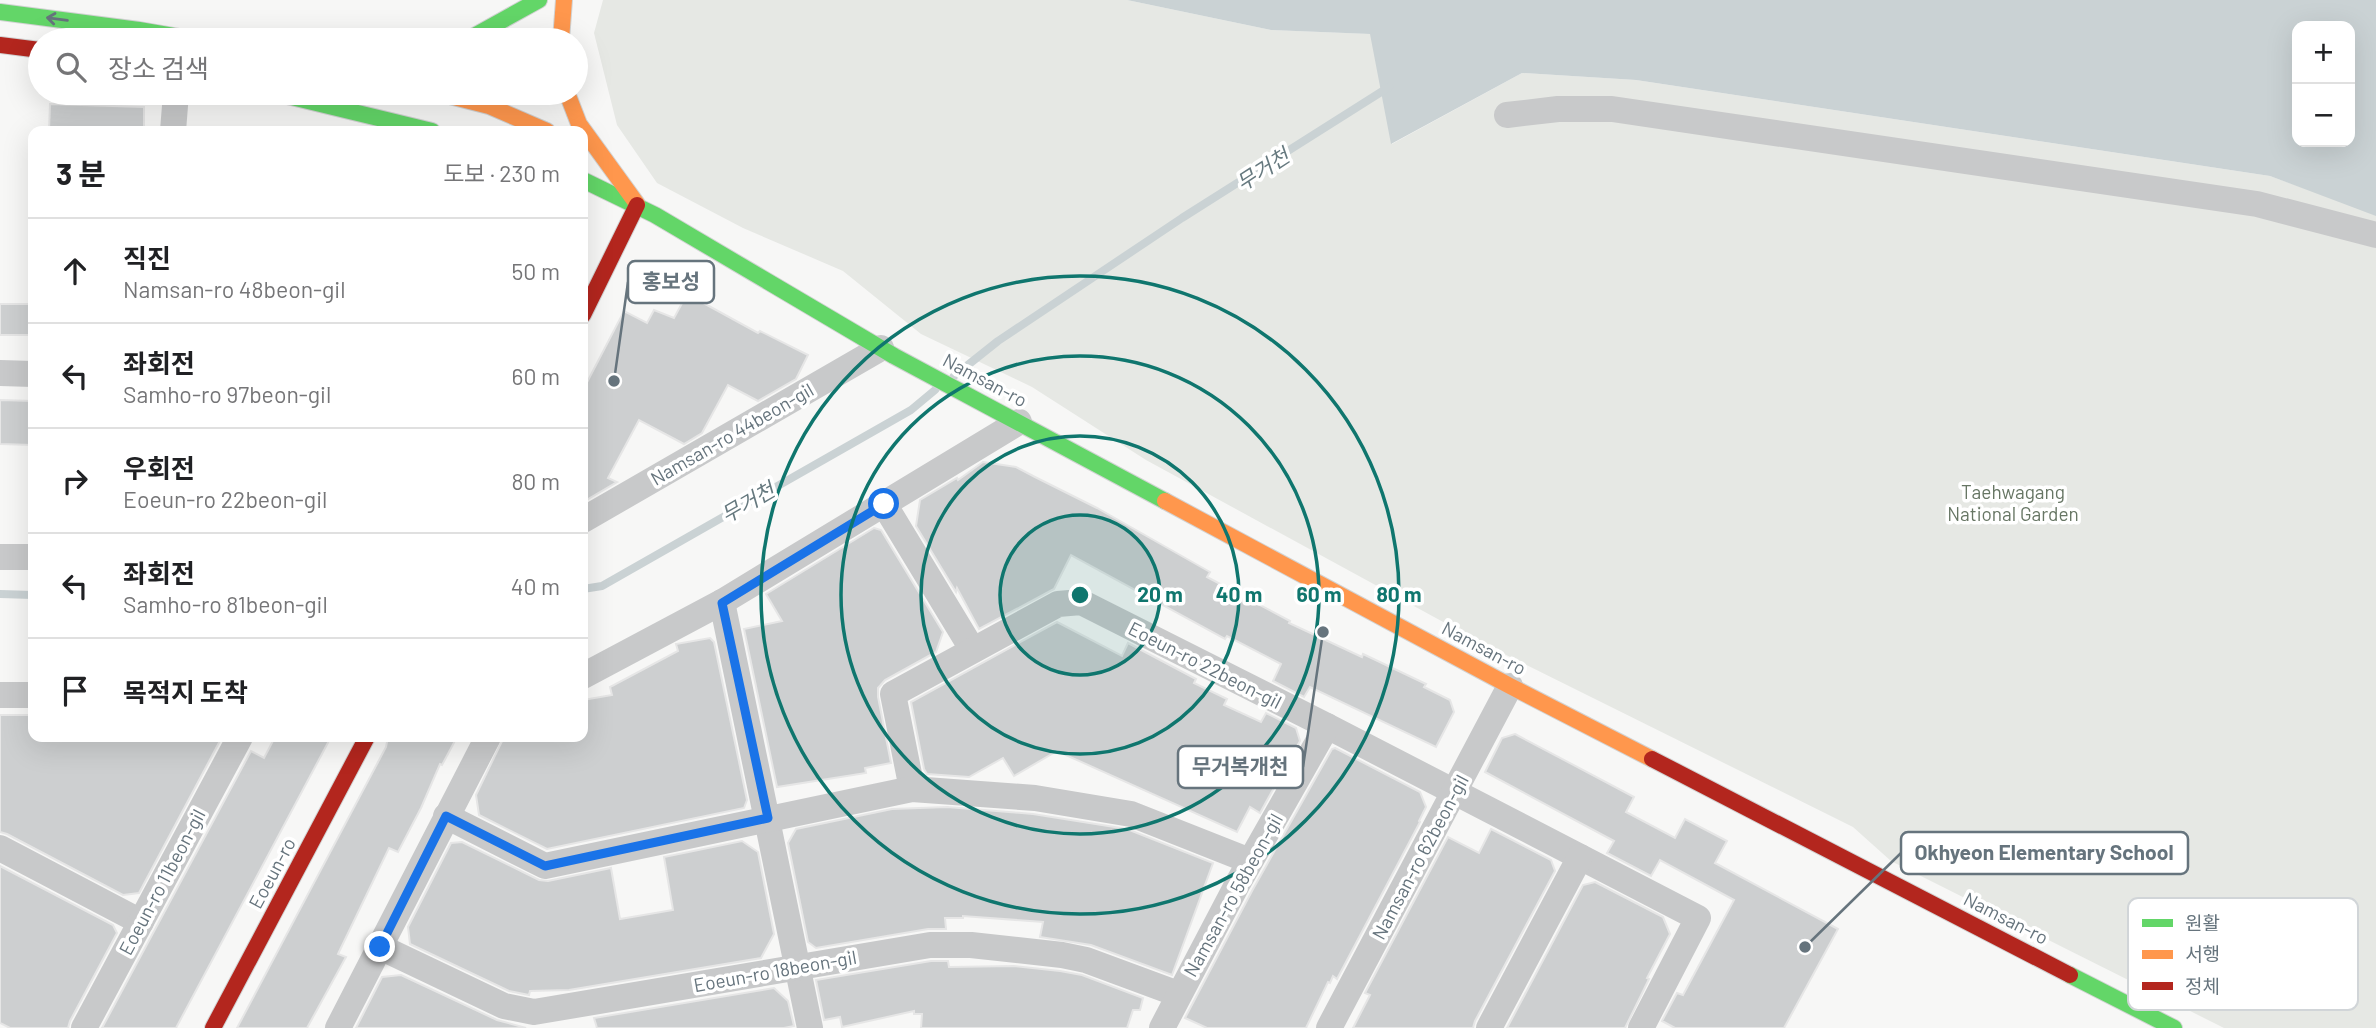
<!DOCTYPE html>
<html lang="ko">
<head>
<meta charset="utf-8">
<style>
	:root { --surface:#fff; --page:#f6f6f6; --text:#202124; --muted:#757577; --line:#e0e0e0 }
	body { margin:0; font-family:Barlow,"Noto Sans KR",sans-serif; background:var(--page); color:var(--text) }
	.controls { position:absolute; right:21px; top:21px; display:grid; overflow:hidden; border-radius:14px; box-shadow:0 7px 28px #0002 }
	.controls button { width:63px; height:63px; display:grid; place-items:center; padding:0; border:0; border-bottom:2px solid var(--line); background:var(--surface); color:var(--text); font:35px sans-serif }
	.stop { position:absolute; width:21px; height:21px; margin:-16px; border:5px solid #1a73e8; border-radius:50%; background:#fff }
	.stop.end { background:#1a73e8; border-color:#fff; box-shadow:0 2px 7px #0008 }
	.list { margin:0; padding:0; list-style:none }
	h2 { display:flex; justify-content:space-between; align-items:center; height:91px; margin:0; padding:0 28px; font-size:30px }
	h2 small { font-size:23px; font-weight:400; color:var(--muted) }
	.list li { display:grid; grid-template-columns:46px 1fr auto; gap:21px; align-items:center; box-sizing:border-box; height:105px; padding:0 28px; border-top:2px solid var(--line) }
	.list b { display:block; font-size:26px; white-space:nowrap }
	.list p { margin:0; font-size:23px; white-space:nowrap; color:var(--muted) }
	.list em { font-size:23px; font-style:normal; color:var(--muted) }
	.icon { flex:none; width:38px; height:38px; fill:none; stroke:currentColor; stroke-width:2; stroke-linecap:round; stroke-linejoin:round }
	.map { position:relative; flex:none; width:2376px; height:1028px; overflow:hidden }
	.search { position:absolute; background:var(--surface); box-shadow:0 7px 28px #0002; left:28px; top:28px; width:560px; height:77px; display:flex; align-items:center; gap:18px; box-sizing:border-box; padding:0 24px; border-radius:38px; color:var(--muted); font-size:26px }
	.panel { position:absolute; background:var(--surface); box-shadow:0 7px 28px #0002; left:28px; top:126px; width:560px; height:616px; border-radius:14px }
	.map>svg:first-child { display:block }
	.green { fill:#e6e8e4 }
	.water { fill:#cad2d4; fill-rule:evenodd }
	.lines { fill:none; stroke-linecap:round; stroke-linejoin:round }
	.stream { stroke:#cad2d4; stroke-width:8 }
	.building { fill:#cdcfd0; stroke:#e6e6e6; stroke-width:2 }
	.fast-casing { stroke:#d2d3d3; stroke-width:18 }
	.slow-casing { stroke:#d2d3d3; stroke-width:18 }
	.jam-casing { stroke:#d2d3d3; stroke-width:18 }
	.street { stroke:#c8c9ca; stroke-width:26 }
	.fast { stroke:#63d668; stroke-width:16 }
	.slow { stroke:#ff974d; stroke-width:16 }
	.jam { stroke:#b3261e; stroke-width:16 }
	.oneway { stroke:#66747d }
	.route { stroke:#1a73e8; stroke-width:9 }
	.ring { fill:none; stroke:#0f766e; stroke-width:3.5 }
	.labels { text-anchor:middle; stroke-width:7; stroke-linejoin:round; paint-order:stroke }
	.street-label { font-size:19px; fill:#66747d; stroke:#fff }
	.park-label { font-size:19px; fill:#677664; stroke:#fff }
	.water-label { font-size:21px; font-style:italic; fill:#66797f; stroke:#fff }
	.key { fill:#fff; stroke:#d1d5d8; stroke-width:2 }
	.key-label { font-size:19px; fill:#66747d }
	.centre { fill:#0f766e; stroke:#fff; stroke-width:3.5 }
	.ring-label { font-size:21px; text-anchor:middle; font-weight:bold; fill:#0f766e; stroke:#fff; stroke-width:7; stroke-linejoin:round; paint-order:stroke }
	.leader { fill:none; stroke:#66747d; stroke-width:2.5 }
	.callout-dot { fill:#66747d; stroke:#fff; stroke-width:2.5 }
	.callout { fill:#fff; stroke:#66747d; stroke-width:2.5 }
	.callout-label { font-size:21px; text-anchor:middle; font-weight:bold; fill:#66747d }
</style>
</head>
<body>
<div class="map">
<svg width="2376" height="1028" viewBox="0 0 2376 1028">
	<rect width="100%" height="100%" fill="#f7f7f6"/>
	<polygon class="green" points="603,0 1127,0 1271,30 1371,34 1392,144 1522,73 1636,80 2270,176 2376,214 2376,1028 2224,1028 1891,861 1853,827 1478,641 1146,460 1032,387 921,334 843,271 743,228 657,183 617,125 594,33"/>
	<path class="water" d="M1127,0H2376V216L2270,176L1636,80L1522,73L1391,144L1370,34L1271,30ZM2297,26H2350V142H2297Z"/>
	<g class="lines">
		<g class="stream">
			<polyline points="954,376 998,341 1182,218 1389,87"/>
			<polyline points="583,589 602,586 911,410 935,390"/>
			<polyline points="0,594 33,595"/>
		</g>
	</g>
	<g class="building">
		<polygon points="50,104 144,107 144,131 49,131"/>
		<polygon points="687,294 758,333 760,331 808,355 796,379 758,401 728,385 702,433 684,444 639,420 608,478 617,482 583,502 583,390 624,311 647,323 654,310 674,318"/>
		<rect x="0" y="304" width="33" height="31"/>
		<polygon points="0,400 33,401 33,445 0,444"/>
		<polygon points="983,462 1016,467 1035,477 1097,508 1210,572 1207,577 1290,621 1289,623 1362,657 1363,654 1426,684 1424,687 1450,700 1454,712 1436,747 1310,687 1304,697 1273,681 1281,664 1227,636 1225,639 1071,555 1054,589 979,629 957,588 956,592 916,526 920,500 957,478 958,480"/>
		<polygon points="874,528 881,530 943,632 936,652 885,680 878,688 878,697 891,763 865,768 866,773 777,787 744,629 782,621 766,594"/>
		<polygon points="1057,622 1122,656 1128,643 1196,679 1194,683 1227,699 1224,705 1261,722 1266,713 1296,728 1300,741 1260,813 1250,807 1237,832 1057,751 1014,776 1003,758 969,777 927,774 924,769 911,702"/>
		<polygon points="710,638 714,642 747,800 744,808 547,849 479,815 476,795 504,737 583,737 583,700 612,695 610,687 678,651 676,644"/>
		<polygon points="0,715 33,715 33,737 222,737 139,893 123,895 7,834 0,832"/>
		<polygon points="1515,734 1634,797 1626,812 1675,838 1685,819 1727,841 1715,863 1838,929 1784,1028 1675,1028 1662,1021 1677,993 1683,995 1734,900 1660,860 1651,876 1607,853 1614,841 1485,772 1502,738"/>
		<polygon points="275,737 331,737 176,1028 102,1028 251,751 264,758"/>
		<polygon points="388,737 457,737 442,765 440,764 421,808 398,852 389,848 338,954 346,957 307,1028 237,1028 386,747"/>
		<polygon points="1335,748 1420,792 1426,807 1419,821 1420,822 1337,979 1333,976 1330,983 1328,982 1306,1028 1207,1028 1185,1018 1252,891 1332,749"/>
		<polygon points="947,807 1033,814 1127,829 1213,863 1172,975 1091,945 1040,937 1043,922 963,916 963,918 945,918 946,929 928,929 816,948 808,942 788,843 796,829 892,809"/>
		<polygon points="1491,829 1551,860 1555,871 1475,1021 1473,1028 1353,1028 1370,995 1365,993 1448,837 1479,853"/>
		<polygon points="742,841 758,852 774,934 761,958 569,990 530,991 529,995 509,991 410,944 408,927 451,843 462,842 539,880 548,881 611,868 620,919 673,910 664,857"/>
		<polygon points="0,866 113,925 117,933 70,1021 68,1028 10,1028 0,1023"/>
		<polygon points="1595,882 1663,917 1670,934 1647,978 1649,979 1625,1028 1507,1028 1583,885"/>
		<polygon points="931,961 948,961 949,967 1014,966 1060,971 1082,975 1143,998 1140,1010 1133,1010 1127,1028 921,1028 922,1014 914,1014 914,1011 842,1027 840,1017 824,1020 816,980"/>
		<polygon points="401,975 497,1020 526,1028 356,1028 382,977"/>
		<polygon points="774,988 788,1001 794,1026 784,1028 597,1028 594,1018"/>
	</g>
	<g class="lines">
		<g class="fast-casing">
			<g id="fast">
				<polyline points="0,12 139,30 197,40"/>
				<polyline points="467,40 539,0"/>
				<polyline points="275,93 432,131"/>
				<polyline points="583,180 655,215 894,356 1165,501"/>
				<polyline points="2070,975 2174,1028"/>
			</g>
		</g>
		<g class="slow-casing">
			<g id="slow">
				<polyline points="561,40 564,0"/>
				<polyline points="438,93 489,106 547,131"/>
				<polyline points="567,93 579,124 637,204"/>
				<polyline points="1165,501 1510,686 1652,759"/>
			</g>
		</g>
		<g class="jam-casing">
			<g id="jam">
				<polyline points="0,45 40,50"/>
				<polyline points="583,315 637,205"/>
				<polyline points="1652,759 2070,975"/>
				<polyline points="213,1028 367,737"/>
			</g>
		</g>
		<g class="street">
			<polyline points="1507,115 1558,109 1612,109 2257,204 2376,235"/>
			<polyline points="173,131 176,93"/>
			<polyline points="0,373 33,374"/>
			<polyline points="884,504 972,649"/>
			<polyline points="583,520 881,348"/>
			<polyline points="0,557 33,557"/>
			<polyline points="722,602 810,1028"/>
			<polyline points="583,676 722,602 1019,422"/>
			<polyline points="0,695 33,695"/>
			<polyline points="912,789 893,694 1058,604 1081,602 1327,726 1698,918 1641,1028"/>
			<polyline points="446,816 545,866 912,789 1035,798 1131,814 1250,861"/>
			<polyline points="0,848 141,922"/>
			<polyline points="380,947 504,1006 534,1012 930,945 971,945 1062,955 1086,960 1178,994"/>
			<polyline points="84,1028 240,737"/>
			<polyline points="338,1028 488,737"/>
			<polyline points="1162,1028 1238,883 1327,726"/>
			<polyline points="1329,1028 1510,686"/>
			<polyline points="1489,1028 1580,857"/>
		</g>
		<use href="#fast" class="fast"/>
		<use href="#slow" class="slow"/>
		<use href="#jam" class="jam"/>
	</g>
	<defs><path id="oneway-shaft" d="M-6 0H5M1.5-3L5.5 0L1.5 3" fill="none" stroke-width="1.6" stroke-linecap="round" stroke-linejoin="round" transform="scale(1.75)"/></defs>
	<use class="oneway" href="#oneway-shaft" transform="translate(57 19) rotate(-173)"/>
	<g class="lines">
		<polyline class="route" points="380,947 446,816 545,866 768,818 722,603 884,504"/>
	</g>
	<circle cx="1080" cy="595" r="80" fill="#0f766e" fill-opacity=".12"/>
	<g class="ring">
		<circle cx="1080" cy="595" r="80"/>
		<circle cx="1080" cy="595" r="159"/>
		<circle cx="1080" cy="595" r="239"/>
		<circle cx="1080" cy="595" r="319"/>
	</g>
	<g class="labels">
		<g class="street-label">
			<text transform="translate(985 380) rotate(28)" y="7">Namsan-ro</text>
			<text transform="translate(732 434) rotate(-30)" y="7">Namsan-ro 44beon-gil</text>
			<text transform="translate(1484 648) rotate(28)" y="7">Namsan-ro</text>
			<text transform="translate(1205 665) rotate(27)" y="7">Eoeun-ro 22beon-gil</text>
			<text transform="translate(1420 857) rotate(-62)" y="7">Namsan-ro 62beon-gil</text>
			<text transform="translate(272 873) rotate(-62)" y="7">Eoeun-ro</text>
			<text transform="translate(162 882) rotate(-62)" y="7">Eoeun-ro 11beon-gil</text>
			<text transform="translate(1233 895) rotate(-61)" y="7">Namsan-ro 58beon-gil</text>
			<text transform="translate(2006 918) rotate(27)" y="7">Namsan-ro</text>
			<text transform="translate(775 971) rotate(-10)" y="7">Eoeun-ro 18beon-gil</text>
		</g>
		<g class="park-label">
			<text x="2013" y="499">Taehwagang<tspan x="2013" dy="22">National Garden</tspan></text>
		</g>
		<g class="water-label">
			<text transform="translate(1263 170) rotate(-33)" y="7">무거천</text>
			<text transform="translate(748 503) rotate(-30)" y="7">무거천</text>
		</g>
	</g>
	<rect x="2128" y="898" width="230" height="112" rx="10" class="key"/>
	<rect x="2142" y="919" width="31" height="8" fill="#63d668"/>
	<rect x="2142" y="950" width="31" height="9" fill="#ff974d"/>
	<rect x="2142" y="982" width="31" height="8" fill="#b3261e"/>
	<g class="key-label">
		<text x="2185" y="930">원활</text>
		<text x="2185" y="961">서행</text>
		<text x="2185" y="993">정체</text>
	</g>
	<circle cx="1080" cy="595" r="10" class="centre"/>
	<g class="ring-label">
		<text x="1160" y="602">20 m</text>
		<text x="1239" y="602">40 m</text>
		<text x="1319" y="602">60 m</text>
		<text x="1399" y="602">80 m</text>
	</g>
	<path class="leader" d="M614 381L628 282M1323 632L1303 767M1805 947L1901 853"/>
	<g class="callout-dot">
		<circle cx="614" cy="381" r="7"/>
		<circle cx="1323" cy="632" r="7"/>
		<circle cx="1805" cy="947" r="7"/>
	</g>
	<g class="callout">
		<rect x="628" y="261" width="86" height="42" rx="7"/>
		<rect x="1178" y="746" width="125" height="42" rx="7"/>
		<rect x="1901" y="832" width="287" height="42" rx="7"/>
	</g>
	<g class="callout-label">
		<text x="671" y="289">홍보성</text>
		<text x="1240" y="774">무거복개천</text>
		<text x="2044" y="860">Okhyeon Elementary School</text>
	</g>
</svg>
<div class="controls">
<button>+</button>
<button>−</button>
</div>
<div class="stop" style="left:884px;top:504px"></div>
<div class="stop end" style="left:380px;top:947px"></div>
<div class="search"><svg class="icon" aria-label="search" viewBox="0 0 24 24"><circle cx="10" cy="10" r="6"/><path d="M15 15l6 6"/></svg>장소 검색</div>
<section class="panel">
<h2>3 분<small>도보 · 230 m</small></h2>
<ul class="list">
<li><svg class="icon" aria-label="ahead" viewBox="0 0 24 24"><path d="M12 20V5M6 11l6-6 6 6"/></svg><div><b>직진</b><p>Namsan-ro 48beon-gil</p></div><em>50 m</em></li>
<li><svg class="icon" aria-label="left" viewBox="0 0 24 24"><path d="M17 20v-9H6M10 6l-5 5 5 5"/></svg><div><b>좌회전</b><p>Samho-ro 97beon-gil</p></div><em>60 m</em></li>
<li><svg class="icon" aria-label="right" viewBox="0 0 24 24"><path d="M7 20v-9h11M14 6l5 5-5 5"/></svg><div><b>우회전</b><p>Eoeun-ro 22beon-gil</p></div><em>80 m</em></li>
<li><svg class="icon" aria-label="left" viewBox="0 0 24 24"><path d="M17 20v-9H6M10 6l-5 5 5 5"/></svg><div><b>좌회전</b><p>Samho-ro 81beon-gil</p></div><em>40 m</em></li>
<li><svg class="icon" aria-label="arrive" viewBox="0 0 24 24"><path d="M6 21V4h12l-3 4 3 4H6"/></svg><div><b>목적지 도착</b></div></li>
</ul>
</section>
</div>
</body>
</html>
